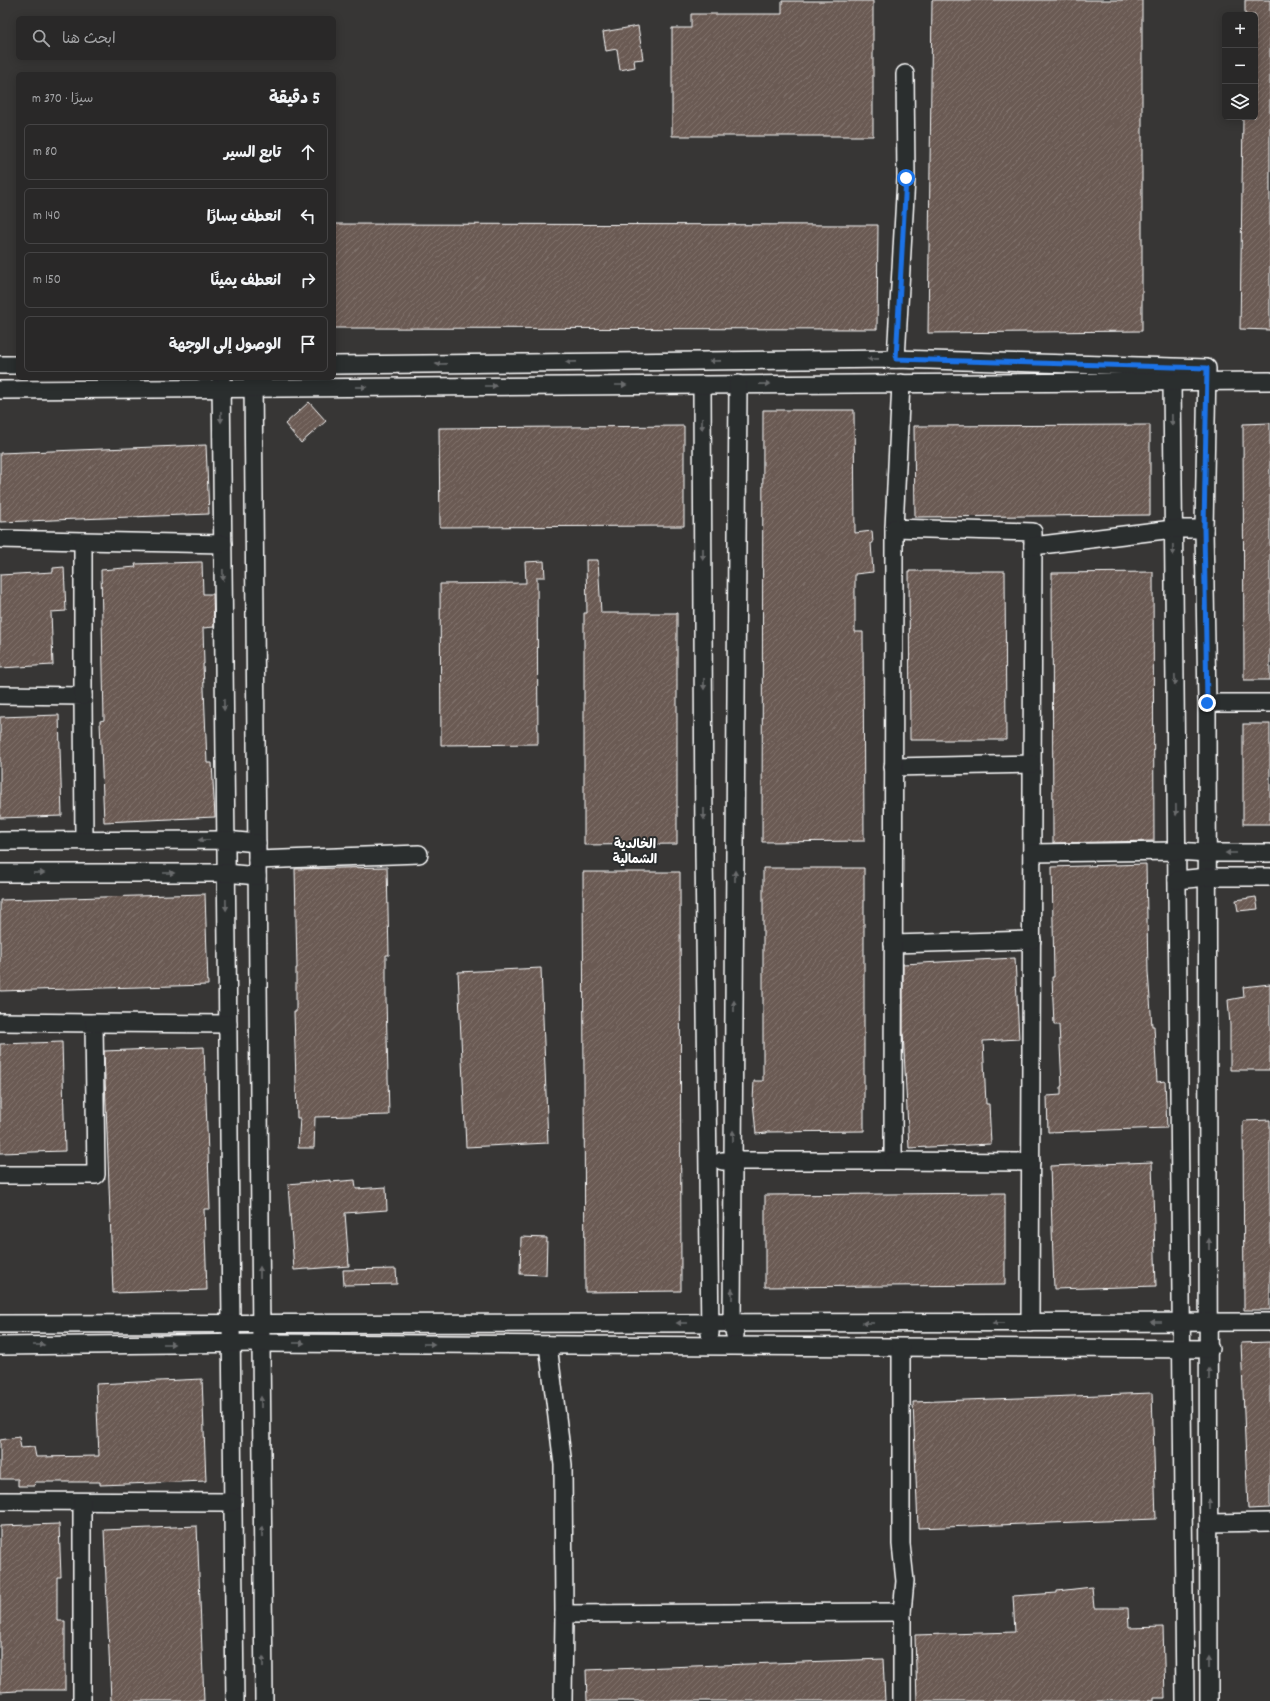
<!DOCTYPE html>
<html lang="ar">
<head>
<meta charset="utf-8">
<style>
	:root { --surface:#292828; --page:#313030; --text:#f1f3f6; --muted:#a5a6a8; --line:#454445 }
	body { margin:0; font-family:Dekko,"Playpen Sans Arabic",sans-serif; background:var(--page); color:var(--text); direction:rtl }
	.controls { position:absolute; right:12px; top:12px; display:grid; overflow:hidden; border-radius:6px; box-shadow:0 2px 10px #0003 }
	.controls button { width:36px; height:36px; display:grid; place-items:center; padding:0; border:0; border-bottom:1px solid var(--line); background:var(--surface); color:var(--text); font:20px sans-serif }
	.stop { position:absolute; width:12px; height:12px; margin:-9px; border:3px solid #1a73e8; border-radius:50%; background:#fff }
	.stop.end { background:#1a73e8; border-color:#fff; box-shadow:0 1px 4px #0008 }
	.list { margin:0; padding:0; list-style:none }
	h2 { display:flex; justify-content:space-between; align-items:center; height:52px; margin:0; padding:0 16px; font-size:17px }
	h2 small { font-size:13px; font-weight:400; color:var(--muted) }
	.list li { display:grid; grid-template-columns:26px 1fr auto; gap:12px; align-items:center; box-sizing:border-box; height:56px; margin:0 8px 8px; padding:0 8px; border:1px solid var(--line); border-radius:6px }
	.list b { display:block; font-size:15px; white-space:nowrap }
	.list em { font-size:13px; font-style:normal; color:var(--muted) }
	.icon { flex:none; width:22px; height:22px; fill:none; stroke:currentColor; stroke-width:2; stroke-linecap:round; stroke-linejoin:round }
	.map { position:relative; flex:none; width:1270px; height:1701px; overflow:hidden; direction:ltr }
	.search { position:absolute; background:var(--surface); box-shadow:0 2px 10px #0003; left:16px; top:16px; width:320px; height:44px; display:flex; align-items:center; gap:10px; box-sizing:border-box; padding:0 14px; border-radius:6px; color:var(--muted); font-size:15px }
	.panel { position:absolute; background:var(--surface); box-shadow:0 2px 10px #0003; left:16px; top:72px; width:320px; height:308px; border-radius:6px; direction:rtl }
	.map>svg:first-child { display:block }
	.building { fill:url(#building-hatch); stroke:#fff }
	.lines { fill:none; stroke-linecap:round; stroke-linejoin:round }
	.minor-casing { stroke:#fff; stroke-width:20 }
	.minor { stroke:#2a2d2e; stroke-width:17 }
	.oneway { fill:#6a6c6d }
	.route { stroke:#1a73e8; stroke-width:5 }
	.labels { text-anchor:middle; stroke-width:4; stroke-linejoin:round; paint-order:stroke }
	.neighbourhood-label { font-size:13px; font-weight:bold; fill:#fff; stroke:#2a2d2e }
</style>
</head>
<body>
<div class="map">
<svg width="1270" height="1701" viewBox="0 0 1270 1701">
	<defs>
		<pattern id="building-hatch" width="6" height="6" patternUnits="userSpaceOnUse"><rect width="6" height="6" fill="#6b5a53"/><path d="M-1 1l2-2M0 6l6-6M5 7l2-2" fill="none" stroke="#81736d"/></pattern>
	</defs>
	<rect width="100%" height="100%" fill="#373635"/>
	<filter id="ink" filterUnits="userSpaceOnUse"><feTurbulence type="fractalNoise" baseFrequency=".025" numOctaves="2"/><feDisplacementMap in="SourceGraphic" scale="8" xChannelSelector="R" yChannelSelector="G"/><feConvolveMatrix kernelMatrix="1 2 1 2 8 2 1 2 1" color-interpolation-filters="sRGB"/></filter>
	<g filter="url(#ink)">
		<g class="building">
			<polygon points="932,0 1142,0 1142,331 928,333"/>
			<polygon points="1245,0 1270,0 1270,330 1240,329 1243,117 1255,117 1255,15 1245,15"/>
			<polygon points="782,1 873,1 873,136 672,136 672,28 691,28 691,14 782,14"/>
			<polygon points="638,26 643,59 634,60 635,67 620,70 617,49 606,51 603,32"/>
			<polygon points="334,224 878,225 877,329 334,328"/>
			<polygon points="309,402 326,421 301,443 285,424"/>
			<polygon points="763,410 854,410 855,533 872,531 873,543 871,543 873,572 855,574 855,632 863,632 864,841 762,842"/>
			<polygon points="1270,423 1270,680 1244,680 1243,424"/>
			<polygon points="1150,425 1150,515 915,517 914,426"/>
			<polygon points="684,426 684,526 440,527 439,428"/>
			<polygon points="206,445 209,514 0,522 0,453"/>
			<polygon points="586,560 598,560 601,613 677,613 677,844 584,845 584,613 587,613"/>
			<polygon points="544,561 545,577 537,577 538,744 441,745 440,584 526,583 525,562"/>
			<polygon points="202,562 203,594 213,594 214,627 203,628 204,664 203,664 207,763 212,763 215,817 104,822 100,721 104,720 101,570 136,567 135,564"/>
			<polygon points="64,567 66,611 51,612 53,665 0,668 0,575 53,572 53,568"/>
			<polygon points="909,571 1005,571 1006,740 910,740"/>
			<polygon points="1153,572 1154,841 1053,843 1052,573"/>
			<polygon points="59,715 62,816 0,818 0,717"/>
			<rect x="1243" y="724" width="27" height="100"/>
			<polygon points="1146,864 1148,972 1152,1026 1154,1026 1157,1082 1165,1081 1167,1128 1048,1132 1047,1096 1061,1095 1061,1086 1062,1086 1059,1025 1054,1025 1052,977 1054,977 1052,867"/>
			<polygon points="387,867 389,955 386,955 386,999 389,1115 315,1117 314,1148 298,1148 300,1118 297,1118 294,1012 296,1012 296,968 297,968 295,869"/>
			<polygon points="763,868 864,868 864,1131 767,1132 767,1133 756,1134 753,1101 754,1081 763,1081"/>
			<polygon points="583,872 680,872 681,1291 585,1292"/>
			<polygon points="205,894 208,985 0,991 0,900"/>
			<polygon points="1256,897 1258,909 1238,911 1236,900"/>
			<polygon points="1015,958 1019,1039 983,1041 986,1104 989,1104 991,1144 909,1148 903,1031 903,964"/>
			<polygon points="541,968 548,1143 466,1147 458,972"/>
			<polygon points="1270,984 1270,1070 1230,1070 1230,1025 1228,1000 1244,997 1243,987"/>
			<polygon points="62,1042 65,1151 0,1153 0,1044"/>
			<polygon points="204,1047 210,1209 204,1209 207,1290 113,1293 104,1051"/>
			<polygon points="1270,1120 1270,1310 1244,1310 1243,1121"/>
			<polygon points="1152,1162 1156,1286 1054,1289 1050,1166"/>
			<polygon points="331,1180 331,1182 355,1180 356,1189 386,1187 387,1210 345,1213 349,1266 294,1270 288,1184"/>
			<polygon points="1005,1193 1005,1285 765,1287 765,1195"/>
			<polygon points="521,1237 547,1238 546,1275 520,1274"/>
			<polygon points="396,1269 397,1284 344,1285 343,1270"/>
			<polygon points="1270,1342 1270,1508 1248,1509 1241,1343"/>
			<polygon points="202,1379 206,1481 100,1485 100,1482 35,1482 34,1486 18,1486 18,1479 0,1479 0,1440 19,1437 21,1448 34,1447 36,1457 99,1456 96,1384"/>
			<polygon points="1152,1393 1156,1519 918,1528 913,1402"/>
			<polygon points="59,1524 61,1577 57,1577 57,1621 65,1621 65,1690 17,1690 17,1691 0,1692 0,1526"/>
			<polygon points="197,1526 204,1701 111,1701 104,1530"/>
			<polygon points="1092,1587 1094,1608 1128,1608 1129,1628 1163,1627 1165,1698 1154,1698 1154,1701 917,1701 915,1635 1015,1632 1013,1596 1057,1593 1057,1591"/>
			<polygon points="883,1659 885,1701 587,1701 586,1670"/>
		</g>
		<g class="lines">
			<g class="minor-casing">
				<g id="minor">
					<polyline points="896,359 906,178 905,74"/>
					<polyline points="0,365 18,365"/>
					<polyline points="334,365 896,359 1207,368 1204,529 1207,703 1209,1701"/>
					<polyline points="221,378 235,1701"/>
					<polyline points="253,378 264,1701"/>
					<polyline points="1172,381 1185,1701"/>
					<polyline points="901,383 894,528 1033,532 1030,1323"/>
					<polyline points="702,385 704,852 710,1334"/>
					<polyline points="0,390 1270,381"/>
					<polyline points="0,539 83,541"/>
					<polyline points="1033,546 1173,529 1204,529"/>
					<polyline points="0,695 83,696 84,841"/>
					<polyline points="83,696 83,541 223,544"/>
					<polyline points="1207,703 1270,703"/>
					<polyline points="893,767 1032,764"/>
					<polyline points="0,841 226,840 257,843"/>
					<polyline points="1032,853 1176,851 1208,853 1270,853"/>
					<polyline points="257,860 419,854"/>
					<polyline points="0,873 226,873 257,876"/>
					<polyline points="1177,880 1208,877 1270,877"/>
					<polyline points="893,944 1032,940"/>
					<polyline points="0,1022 94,1023 96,1175 0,1175"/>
					<polyline points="94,1023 228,1024"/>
					<polyline points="722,1161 893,1161 894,528"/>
					<polyline points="893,1161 1031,1162"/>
					<polyline points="0,1324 1270,1322"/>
					<polyline points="735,1335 732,1323 738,384"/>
					<polyline points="548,1345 563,1465 564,1614 563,1701"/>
					<polyline points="0,1346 261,1343 1210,1349"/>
					<polyline points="901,1348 901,1544 905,1581 902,1612 902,1701"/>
					<polyline points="0,1501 233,1502"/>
					<polyline points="82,1502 82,1701"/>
					<polyline points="1209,1523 1270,1522"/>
					<polyline points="564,1614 902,1612"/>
				</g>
			</g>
			<use href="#minor" class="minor"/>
		</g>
		<defs><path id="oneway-solid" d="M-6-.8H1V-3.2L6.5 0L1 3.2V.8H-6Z"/></defs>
		<g class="oneway">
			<use href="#oneway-solid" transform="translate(873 359) rotate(179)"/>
			<use href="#oneway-solid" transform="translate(715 361) rotate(179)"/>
			<use href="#oneway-solid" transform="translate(571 362) rotate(179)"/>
			<use href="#oneway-solid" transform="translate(441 364) rotate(179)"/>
			<use href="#oneway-solid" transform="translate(765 384) rotate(-1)"/>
			<use href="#oneway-solid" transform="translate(621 385)"/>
			<use href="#oneway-solid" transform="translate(491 386)"/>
			<use href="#oneway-solid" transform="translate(361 387)"/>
			<use href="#oneway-solid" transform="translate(221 417) rotate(89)"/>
			<use href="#oneway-solid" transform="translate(1172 420) rotate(89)"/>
			<use href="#oneway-solid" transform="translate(702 424) rotate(90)"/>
			<use href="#oneway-solid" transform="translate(1173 550) rotate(89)"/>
			<use href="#oneway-solid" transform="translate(703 554) rotate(90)"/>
			<use href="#oneway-solid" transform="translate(223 575) rotate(89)"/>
			<use href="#oneway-solid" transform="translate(1175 680) rotate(89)"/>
			<use href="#oneway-solid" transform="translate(704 684) rotate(90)"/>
			<use href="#oneway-solid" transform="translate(224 705) rotate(89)"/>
			<use href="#oneway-solid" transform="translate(1176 810) rotate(89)"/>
			<use href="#oneway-solid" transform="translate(704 814) rotate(90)"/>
			<use href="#oneway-solid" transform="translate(204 840) rotate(180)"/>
			<use href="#oneway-solid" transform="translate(1231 853) rotate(180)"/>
			<use href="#oneway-solid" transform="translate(39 873)"/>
			<use href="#oneway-solid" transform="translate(169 873)"/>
			<use href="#oneway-solid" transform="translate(735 876) rotate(-90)"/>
			<use href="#oneway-solid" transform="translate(226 905) rotate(89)"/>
			<use href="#oneway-solid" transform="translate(734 1006) rotate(-90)"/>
			<use href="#oneway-solid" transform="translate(733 1136) rotate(-90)"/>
			<use href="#oneway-solid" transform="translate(1209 1244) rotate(-90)"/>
			<use href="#oneway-solid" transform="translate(260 1272) rotate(-90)"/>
			<use href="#oneway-solid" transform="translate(732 1294) rotate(-90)"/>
			<use href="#oneway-solid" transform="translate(1156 1322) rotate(180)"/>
			<use href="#oneway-solid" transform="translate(682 1323) rotate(180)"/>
			<use href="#oneway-solid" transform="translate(868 1323) rotate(180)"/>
			<use href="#oneway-solid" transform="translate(998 1323) rotate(180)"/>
			<use href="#oneway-solid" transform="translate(299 1343)"/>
			<use href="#oneway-solid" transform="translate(169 1344)"/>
			<use href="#oneway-solid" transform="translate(429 1344)"/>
			<use href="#oneway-solid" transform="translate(39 1345)"/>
			<use href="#oneway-solid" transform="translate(1209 1374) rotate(-90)"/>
			<use href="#oneway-solid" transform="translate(261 1402) rotate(-90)"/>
			<use href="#oneway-solid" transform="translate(1209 1504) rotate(-90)"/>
			<use href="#oneway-solid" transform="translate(262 1532) rotate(-90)"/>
			<use href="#oneway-solid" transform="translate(263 1662) rotate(-90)"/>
			<use href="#oneway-solid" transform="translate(1209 1662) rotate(-90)"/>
		</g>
	</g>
	<g class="lines" filter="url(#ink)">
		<polyline class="route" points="906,178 896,359 1207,368 1204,529 1207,703"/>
	</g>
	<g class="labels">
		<g class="neighbourhood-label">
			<text x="635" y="848">الخالدية<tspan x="635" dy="15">الشمالية</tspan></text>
		</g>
	</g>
</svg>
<div class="controls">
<button>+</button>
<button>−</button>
<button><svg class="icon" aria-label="layers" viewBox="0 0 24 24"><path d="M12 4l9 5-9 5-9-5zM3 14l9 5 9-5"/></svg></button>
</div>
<div class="stop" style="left:906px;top:178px"></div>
<div class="stop end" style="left:1207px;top:703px"></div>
<div class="search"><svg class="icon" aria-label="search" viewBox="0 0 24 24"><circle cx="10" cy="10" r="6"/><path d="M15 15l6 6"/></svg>ابحث هنا</div>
<section class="panel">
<h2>5 دقيقة<small>سيرًا · 370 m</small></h2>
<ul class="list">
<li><svg class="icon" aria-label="ahead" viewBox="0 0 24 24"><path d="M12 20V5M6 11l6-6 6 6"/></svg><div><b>تابع السير</b></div><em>80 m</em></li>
<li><svg class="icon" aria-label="left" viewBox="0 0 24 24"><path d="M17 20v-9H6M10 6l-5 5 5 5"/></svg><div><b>انعطف يسارًا</b></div><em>140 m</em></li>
<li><svg class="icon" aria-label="right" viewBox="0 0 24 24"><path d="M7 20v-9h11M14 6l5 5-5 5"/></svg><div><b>انعطف يمينًا</b></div><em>150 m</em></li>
<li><svg class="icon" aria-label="arrive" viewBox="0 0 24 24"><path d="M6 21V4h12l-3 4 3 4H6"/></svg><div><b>الوصول إلى الوجهة</b></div></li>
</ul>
</section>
</div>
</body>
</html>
